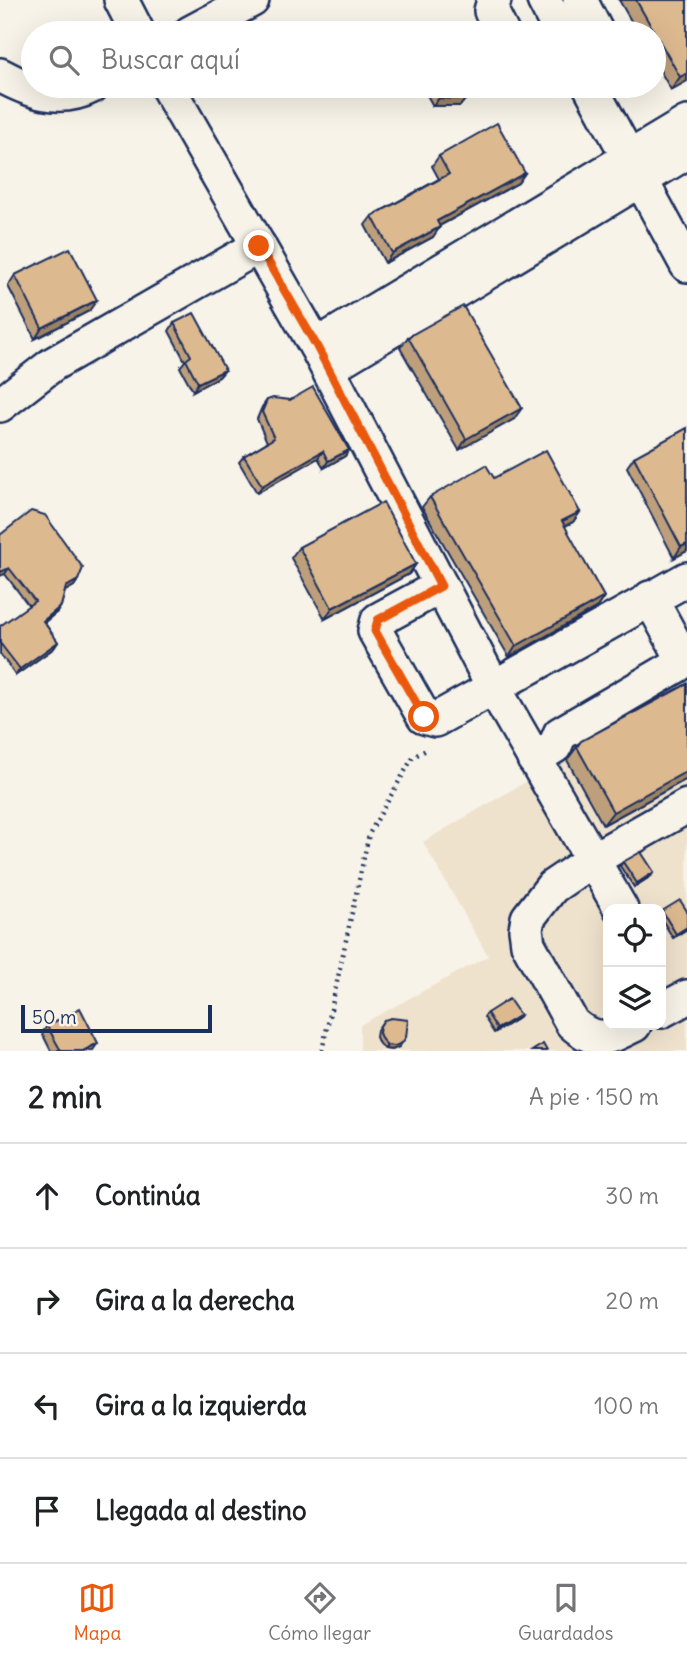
<!DOCTYPE html>
<html lang="es">
<head>
<meta charset="utf-8">
<style>
	:root { --surface:#fff; --page:#f2f2f2; --text:#202124; --muted:#757577; --line:#e0e0e0; --accent:#ea580c }
	body { margin:0; font-family:Delius,sans-serif; background:var(--page); color:var(--text) }
	.controls { position:absolute; right:21px; bottom:21px; display:grid; overflow:hidden; border-radius:14px; box-shadow:0 7px 28px #0002 }
	.controls button { width:63px; height:63px; display:grid; place-items:center; padding:0; border:0; border-bottom:2px solid var(--line); background:var(--surface); color:var(--text); font:35px sans-serif }
	.scale { position:absolute; left:21px; bottom:18px; width:191px; box-sizing:border-box; padding-left:7px; border:4px solid #1b2f5e; border-top:0; font-size:19px; line-height:24px; white-space:nowrap; color:#1b2f5e; -webkit-text-stroke:5px #f7f3e8; paint-order:stroke }
	.stop { position:absolute; width:21px; height:21px; margin:-16px; border:5px solid #ea580c; border-radius:50%; background:#fff }
	.stop.end { background:#ea580c; border-color:#fff; box-shadow:0 2px 7px #0008 }
	.list { margin:0; padding:0; list-style:none }
	h2 { display:flex; justify-content:space-between; align-items:center; height:91px; margin:0; padding:0 28px; font-size:30px }
	h2 small { font-size:23px; font-weight:400; color:var(--muted) }
	.list li { display:grid; grid-template-columns:46px 1fr auto; gap:21px; align-items:center; box-sizing:border-box; height:105px; padding:0 28px; border-top:2px solid var(--line) }
	.list b { display:block; font-size:26px; white-space:nowrap }
	.list em { font-size:23px; font-style:normal; color:var(--muted) }
	.icon { flex:none; width:38px; height:38px; fill:none; stroke:currentColor; stroke-width:2; stroke-linecap:round; stroke-linejoin:round }
	.map { position:relative; flex:none; width:687px; height:1051px; overflow:hidden }
	.search { position:absolute; background:var(--surface); box-shadow:0 7px 28px #0002; left:21px; right:21px; top:21px; height:77px; display:flex; align-items:center; gap:18px; box-sizing:border-box; padding:0 24px; border-radius:38px; color:var(--muted); font-size:26px }
	.sheet { height:511px; background:var(--surface) }
	nav { display:flex; justify-content:space-around; align-items:center; box-sizing:border-box; height:98px; border-top:2px solid var(--line); background:var(--surface); font-size:19px; color:var(--muted) }
	nav a { display:grid; justify-items:center; gap:4px }
	nav .on { color:var(--accent) }
	.map>svg:first-child { display:block }
	.built { fill:#efe2cd; fill-rule:evenodd }
	.lines { fill:none; stroke-linecap:round; stroke-linejoin:round }
	.minor-casing { stroke:#1b2f5e; stroke-width:38 }
	.path { stroke:#1b2f5e; stroke-width:4.5; stroke-dasharray:2 5; stroke-linecap:butt }
	.minor { stroke:#f7f3e8; stroke-width:33 }
	.wall { fill:#be9f7b; stroke:#1b2f5e; stroke-width:2 }
	.shaded-wall { fill:#9b8264; stroke:#1b2f5e; stroke-width:2 }
	.building { fill:#ddb98f; stroke:#1b2f5e; stroke-width:2 }
	.route { stroke:#ea580c; stroke-width:9 }
</style>
</head>
<body>
<div class="map">
<svg width="687" height="1051" viewBox="0 0 687 1051">
	<rect width="100%" height="100%" fill="#f7f3e8"/>
	<filter id="ink" filterUnits="userSpaceOnUse"><feTurbulence type="fractalNoise" baseFrequency=".0143" numOctaves="2"/><feDisplacementMap in="SourceGraphic" scale="14" xChannelSelector="R" yChannelSelector="G"/><feConvolveMatrix kernelMatrix="1 2 1 2 8 2 1 2 1" color-interpolation-filters="sRGB"/></filter>
	<g filter="url(#ink)">
		<path class="built" d="M687,692V1051H360V1025L488,956L423,842L566,758ZM608,909H661V1025H608Z"/>
		<g class="lines">
			<g class="minor-casing">
				<g id="minor">
					<polyline points="121,0 138,33"/>
					<polyline points="494,0 491,11 502,33"/>
					<polyline points="544,0 561,33"/>
					<polyline points="580,0 597,33"/>
					<polyline points="190,33 252,0"/>
					<path d="M0,75C30,91 59,103 92,86"/>
					<polyline points="167,86 316,346 494,688 621,909"/>
					<polyline points="590,86 687,265"/>
					<polyline points="316,346 687,123"/>
					<polyline points="328,368 687,152"/>
					<polyline points="0,405 53,364 259,246"/>
					<polyline points="441,586 378,620 375,631 424,717 435,720 687,579"/>
					<polyline points="534,759 555,746 560,734 678,665 681,655 650,598"/>
					<polyline points="661,1011 687,997"/>
					<path d="M634,1025C608,1038 596,1045 572,1023L528,944L526,929L528,918L552,887L592,860L687,806"/>
				</g>
			</g>
			<polyline class="path" points="322,1051 369,834 413,757 428,749"/>
			<use href="#minor" class="minor"/>
		</g>
		<g class="wall">
			<polygon points="619,0 687,0 687,81 671,90 654,60 654,33 638,33"/>
			<polygon points="422,86 473,86 460,106 433,106"/>
			<polygon points="439,156 525,173 518,183 439,226 433,237 385,263 365,225 372,216 439,179 432,166"/>
			<polygon points="15,275 89,311 35,339 8,286"/>
			<polygon points="174,323 225,370 219,377 193,391 180,367 185,361 169,331"/>
			<polygon points="408,337 514,419 459,450 400,348"/>
			<polygon points="267,400 349,450 345,456 324,468 318,458 257,493 239,462 244,456 267,442 257,419 262,407"/>
			<polygon points="634,457 687,551 674,558 627,467"/>
			<polygon points="494,478 580,512 573,522 564,526 604,597 597,607 509,657 422,507 430,497"/>
			<polygon points="0,535 78,580 74,586 65,591 61,606 57,612 44,622 58,642 54,648 16,675 0,654 0,627 29,606 5,574"/>
			<polygon points="299,547 416,564 409,574 325,619 291,558"/>
			<polygon points="687,684 687,779 603,825 567,760 577,747"/>
			<polygon points="623,862 651,876 634,887 620,866"/>
			<polygon points="662,911 687,911 687,929 673,938 661,918"/>
			<polygon points="487,1013 520,1015 517,1019 494,1033 484,1017"/>
			<polygon points="384,1020 406,1037 399,1047 392,1050 385,1049 379,1044 376,1037 377,1030"/>
			<polygon points="47,1026 93,1050 51,1051 42,1033"/>
		</g>
		<g class="shaded-wall">
			<polygon points="687,73 687,81 671,90 680,77"/>
			<polygon points="439,98 466,99 460,106 433,106"/>
			<polygon points="525,173 518,183 430,231 437,221"/>
			<polygon points="440,227 433,237 385,263 392,253"/>
			<polygon points="97,300 89,311 35,339 42,328"/>
			<polygon points="225,370 219,377 193,391 198,383"/>
			<polygon points="522,408 514,419 459,450 466,439"/>
			<polygon points="349,450 345,456 324,468 328,461"/>
			<polygon points="323,451 318,458 257,493 262,486"/>
			<polygon points="580,512 573,522 554,532 562,521"/>
			<polygon points="687,544 687,551 674,558 681,547"/>
			<polygon points="416,564 409,574 325,619 332,608"/>
			<polygon points="9,568 5,574 0,576 0,572"/>
			<polygon points="78,580 74,586 62,593 66,587"/>
			<polygon points="604,597 597,607 509,657 516,646"/>
			<polygon points="61,606 57,612 39,627 43,621"/>
			<polygon points="58,642 54,648 16,675 20,669"/>
			<polygon points="687,771 687,779 603,825 613,812"/>
			<polygon points="654,872 651,876 634,887 637,883"/>
			<polygon points="687,927 687,929 673,938 676,934"/>
			<polygon points="520,1015 517,1019 494,1033 497,1029"/>
			<polygon points="98,1043 93,1050 83,1051"/>
			<polygon points="402,1043 399,1047 392,1050 385,1049 387,1045"/>
		</g>
		<g class="building">
			<polygon points="636,0 687,0 687,73 680,77"/>
			<polygon points="432,86 473,86 466,99 439,98"/>
			<polygon points="497,123 525,173 437,221 440,227 392,253 372,216 449,174 439,156"/>
			<polygon points="70,248 97,300 42,328 15,275"/>
			<polygon points="463,306 522,408 466,439 408,337"/>
			<polygon points="194,313 225,370 198,383 186,360 191,356 174,323"/>
			<polygon points="313,387 349,450 328,461 323,451 262,486 244,456 274,438 262,412 267,400 273,398 290,400"/>
			<polygon points="687,428 687,544 681,547 634,457"/>
			<polygon points="546,450 580,512 562,521 604,597 516,646 430,497 486,465 494,478"/>
			<polygon points="383,502 416,564 332,608 299,547"/>
			<polygon points="31,511 45,515 83,568 78,580 66,587 61,606 43,621 58,642 20,669 0,643 0,626 35,601 9,568 0,572 0,535"/>
			<polygon points="687,684 687,771 613,812 577,747 581,741"/>
			<polygon points="641,852 654,872 637,883 623,862"/>
			<polygon points="680,900 687,911 687,927 676,934 662,911"/>
			<polygon points="509,999 520,1015 497,1029 487,1013"/>
			<polygon points="80,1008 98,1043 83,1051 61,1051 47,1026"/>
			<polygon points="391,1018 408,1020 406,1037 402,1043 395,1046 387,1045 382,1040 379,1033 380,1026 384,1020"/>
			<polygon points="543,1044 547,1051 532,1051"/>
		</g>
	</g>
	<g class="lines" filter="url(#ink)">
		<polyline class="route" points="259,246 316,345 441,586 378,620 375,631 424,717"/>
	</g>
</svg>
<div class="controls">
<button><svg class="icon" aria-label="locate" viewBox="0 0 24 24"><circle cx="12" cy="12" r="6"/><path d="M12 2v4M12 18v4M2 12h4M18 12h4"/></svg></button>
<button><svg class="icon" aria-label="layers" viewBox="0 0 24 24"><path d="M12 4l9 5-9 5-9-5zM3 14l9 5 9-5"/></svg></button>
</div>
<div class="scale">50 m</div>
<div class="stop" style="left:424px;top:717px"></div>
<div class="stop end" style="left:259px;top:246px"></div>
<div class="search"><svg class="icon" aria-label="search" viewBox="0 0 24 24"><circle cx="10" cy="10" r="6"/><path d="M15 15l6 6"/></svg>Buscar aquí</div>
</div>
<section class="sheet">
<h2>2 min<small>A pie · 150 m</small></h2>
<ul class="list">
<li><svg class="icon" aria-label="ahead" viewBox="0 0 24 24"><path d="M12 20V5M6 11l6-6 6 6"/></svg><div><b>Continúa</b></div><em>30 m</em></li>
<li><svg class="icon" aria-label="right" viewBox="0 0 24 24"><path d="M7 20v-9h11M14 6l5 5-5 5"/></svg><div><b>Gira a la derecha</b></div><em>20 m</em></li>
<li><svg class="icon" aria-label="left" viewBox="0 0 24 24"><path d="M17 20v-9H6M10 6l-5 5 5 5"/></svg><div><b>Gira a la izquierda</b></div><em>100 m</em></li>
<li><svg class="icon" aria-label="arrive" viewBox="0 0 24 24"><path d="M6 21V4h12l-3 4 3 4H6"/></svg><div><b>Llegada al destino</b></div></li>
</ul>
</section>
<nav>
<a class="on"><svg class="icon" aria-label="map" viewBox="0 0 24 24"><path d="M3 6l6-2 6 2 6-2v14l-6 2-6-2-6 2zM9 4v14M15 6v14"/></svg>Mapa</a>
<a><svg class="icon" aria-label="directions" viewBox="0 0 24 24"><path d="M12 3l9 9-9 9-9-9zM9 14v-3h6M13 9l2 2-2 2"/></svg>Cómo llegar</a>
<a><svg class="icon" aria-label="saved" viewBox="0 0 24 24"><path d="M7 4h10v16l-5-4-5 4z"/></svg>Guardados</a>
</nav>
</body>
</html>
